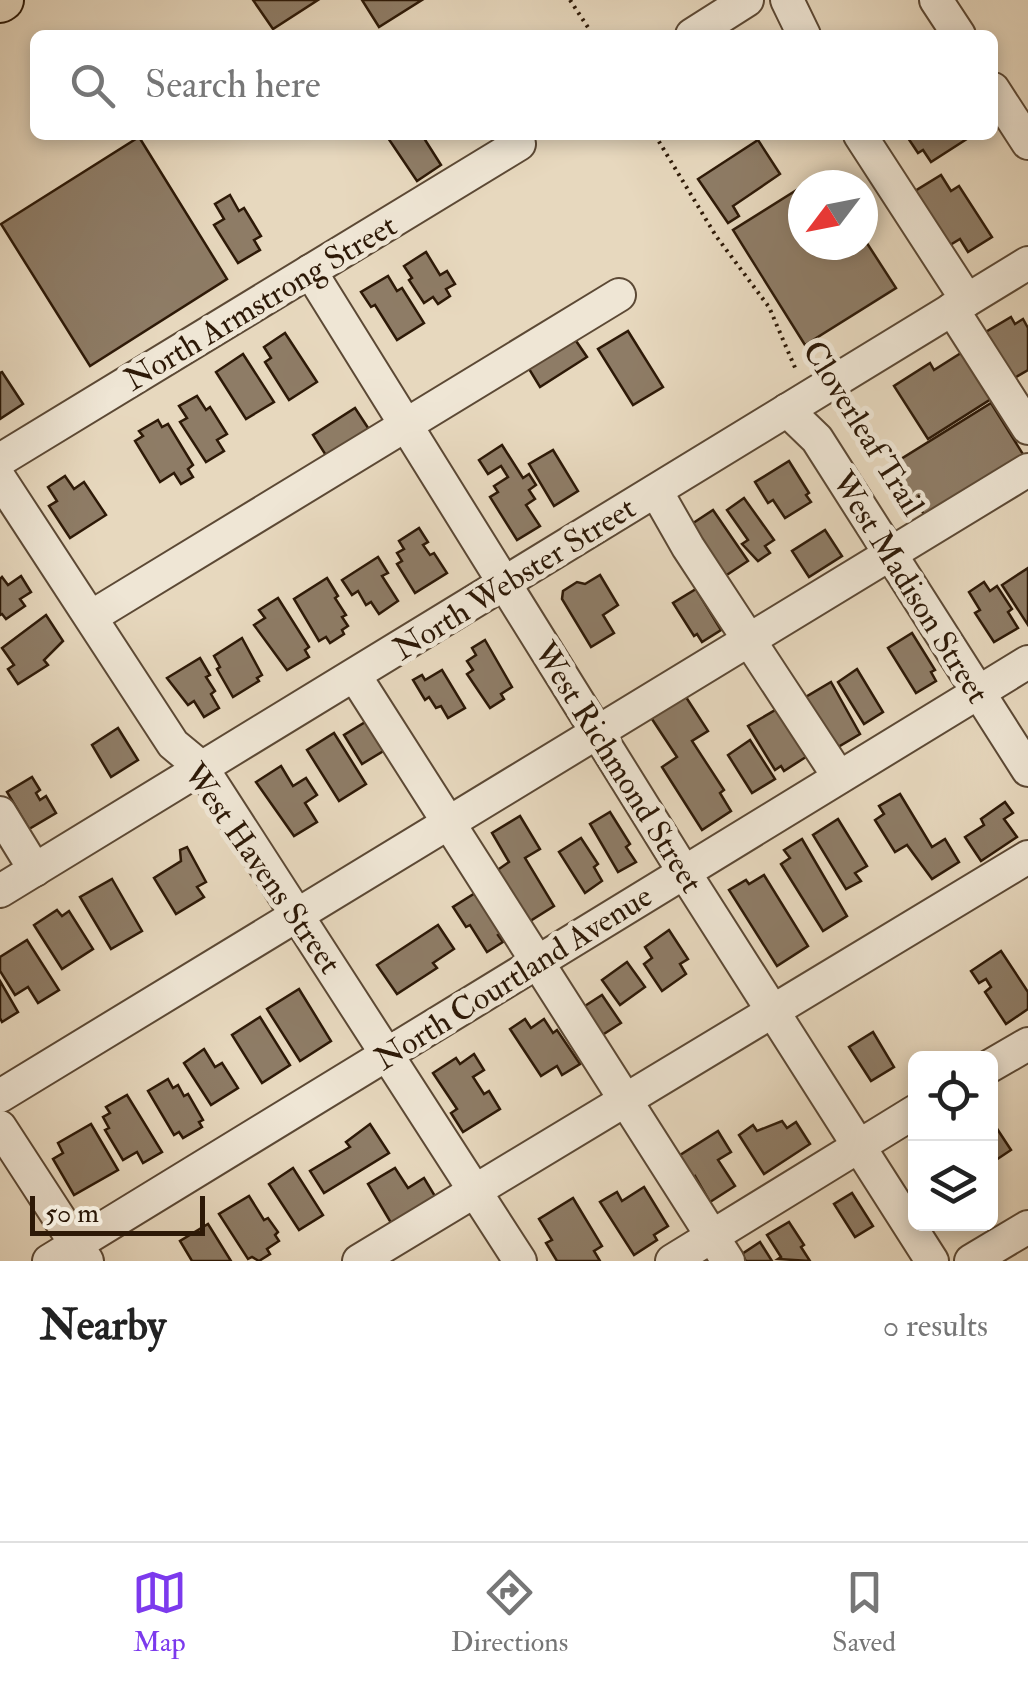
<!DOCTYPE html>
<html lang="en">
<head>
<meta charset="utf-8">
<style>
	:root { --surface:#fff; --page:#f6f6f6; --text:#222; --muted:#767676; --line:#e0e0e0; --accent:#7c3aed }
	body { margin:0; font-family:"IM FELL Double Pica",serif; background:var(--page); color:var(--text) }
	.controls { position:absolute; right:30px; bottom:30px; display:grid; overflow:hidden; border-radius:15px; box-shadow:0 5px 15px #0003 }
	.controls button { width:90px; height:90px; display:grid; place-items:center; padding:0; border:0; border-bottom:2px solid var(--line); background:var(--surface); color:var(--text); font:50px sans-serif }
	.compass { position:absolute; left:788px; top:170px; width:90px; height:90px; border-radius:50%; background:var(--surface); box-shadow:0 5px 15px #0003; rotate:238deg }
	.scale { position:absolute; left:30px; bottom:25px; width:175px; box-sizing:border-box; padding-left:10px; border:5px solid #2d1907; border-top:0; font-size:28px; line-height:35px; white-space:nowrap; color:#2d1907; -webkit-text-stroke:8px #efe6d5; paint-order:stroke }
	.list { margin:0; padding:0; list-style:none }
	h2 { display:flex; justify-content:space-between; align-items:center; height:130px; margin:0; padding:0 40px; font-size:42px }
	h2 small { font-size:32px; font-weight:400; color:var(--muted) }
	.icon { flex:none; width:55px; height:55px; fill:none; stroke:currentColor; stroke-width:2; stroke-linecap:round; stroke-linejoin:round }
	.map { position:relative; flex:none; width:1028px; height:1261px; overflow:hidden }
	.search { position:absolute; background:var(--surface); box-shadow:0 5px 15px #0003; left:30px; right:30px; top:30px; height:110px; display:flex; align-items:center; gap:25px; box-sizing:border-box; padding:0 35px; border-radius:15px; color:var(--muted); font-size:38px }
	.sheet { height:280px; background:var(--surface) }
	nav { display:flex; justify-content:space-around; align-items:center; box-sizing:border-box; height:140px; border-top:2px solid var(--line); background:var(--surface); font-size:28px; color:var(--muted) }
	nav a { display:grid; justify-items:center; gap:5px }
	nav .on { color:var(--accent) }
	.map>svg:first-child { display:block }
	.building { fill:#8e7c66; stroke:#2d1907; stroke-width:2.5 }
	.lines { fill:none; stroke-linecap:round; stroke-linejoin:round }
	.minor-casing { stroke:#5c4935; stroke-width:36 }
	.major-casing { stroke:#2d1907; stroke-width:44 }
	.path { stroke:#2d1907; stroke-width:4; stroke-dasharray:2.5 5; stroke-linecap:butt }
	.minor { stroke:#efe6d5; stroke-width:32 }
	.major { stroke:#e7d8be; stroke-width:40 }
	.labels { text-anchor:middle; stroke-width:10; stroke-linejoin:round; paint-order:stroke }
	.street-label { font-size:32px; fill:#2d1907; stroke:#efe6d5 }
</style>
</head>
<body>
<div class="map">
<svg width="1028" height="1261" viewBox="0 0 1028 1261">
	<rect width="100%" height="100%" fill="#e7d8be"/>
	<filter id="stains"><feTurbulence type="fractalNoise" baseFrequency=".002" numOctaves="4"/><feColorMatrix values="0 0 0 0 .2 0 0 0 0 .09 0 0 0 0 .02 0 0 0 .5 -.17"/></filter>
	<radialGradient id="worn" r=".72"><stop offset=".6" stop-color="#630" stop-opacity="0"/><stop offset="1" stop-color="#630" stop-opacity=".3"/></radialGradient>
	<g class="building">
		<polygon points="253,0 318,0 273,29"/>
		<polygon points="362,0 422,0 379,27"/>
		<polygon points="386,135 422,135 441,165 417,181"/>
		<polygon points="912,135 973,135 931,162 923,150 918,153 908,138"/>
		<polygon points="139,137 227,279 90,366 1,224"/>
		<polygon points="758,140 780,174 733,206 739,216 728,223 698,179"/>
		<polygon points="941,175 951,191 959,186 992,237 968,252 960,239 950,245 915,191"/>
		<polygon points="803,186 803,245 863,245 863,237 896,288 805,345 733,230"/>
		<polygon points="230,195 239,211 244,208 261,236 254,240 260,250 238,263 214,225 224,219 215,204"/>
		<polygon points="426,252 440,275 447,271 455,284 446,289 450,296 438,304 433,297 424,303 409,280 412,278 404,266"/>
		<polygon points="388,276 397,291 402,288 424,323 397,340 375,305 371,307 361,292"/>
		<polygon points="1011,317 1015,324 1023,319 1028,328 1028,370 1011,380 984,333"/>
		<polygon points="628,331 663,387 633,405 598,349"/>
		<polygon points="285,333 317,382 289,400 265,362 271,358 264,347"/>
		<polygon points="572,335 587,357 540,387 526,364"/>
		<polygon points="961,353 991,399 928,439 894,386 930,363 934,370"/>
		<polygon points="243,354 274,402 246,419 216,372"/>
		<polygon points="2,372 23,404 0,419 0,373"/>
		<polygon points="197,396 206,410 210,407 227,434 217,440 224,451 206,462 180,422 187,418 179,406"/>
		<polygon points="991,403 1026,459 928,521 893,464"/>
		<polygon points="355,408 374,437 327,457 313,435"/>
		<polygon points="158,420 162,427 168,424 193,465 188,469 193,477 181,484 174,473 160,482 135,441 143,436 139,431"/>
		<polygon points="502,445 523,478 529,474 536,485 529,490 535,499 526,505 540,526 517,540 490,497 498,492 494,486 508,477 501,466 488,474 479,460"/>
		<polygon points="553,450 578,491 554,506 529,464"/>
		<polygon points="789,461 809,493 806,495 811,502 785,518 773,500 768,503 755,482"/>
		<polygon points="65,476 74,489 84,482 106,515 70,538 49,506 57,501 48,487"/>
		<polygon points="744,498 774,540 765,546 770,553 758,561 742,544 748,540 727,510"/>
		<polygon points="713,510 748,561 716,582 681,531"/>
		<polygon points="419,528 428,542 423,545 430,555 434,553 447,573 415,593 397,564 402,561 397,553 404,549 399,541"/>
		<polygon points="825,530 842,556 809,577 792,551"/>
		<polygon points="378,557 388,573 382,576 398,601 379,614 371,602 366,605 358,591 352,595 342,580"/>
		<polygon points="1028,568 1028,625 1002,585"/>
		<polygon points="600,575 618,605 603,615 614,633 591,647 562,599 563,591 577,582 585,584"/>
		<polygon points="21,576 31,592 20,599 25,606 6,619 2,614 0,615 0,579 2,577 8,585"/>
		<polygon points="327,578 338,596 335,598 346,615 342,617 348,626 342,630 344,634 330,643 326,637 319,641 294,599"/>
		<polygon points="984,582 990,591 997,586 1012,609 1008,612 1018,628 994,642 975,613 980,610 969,592"/>
		<polygon points="696,589 721,630 702,642 697,634 694,636 673,603"/>
		<polygon points="278,598 309,647 305,650 309,657 287,670 254,625 265,618 259,610"/>
		<polygon points="46,615 63,641 44,660 48,665 18,684 8,669 14,665 2,648"/>
		<polygon points="912,633 935,670 931,672 936,681 916,693 888,648"/>
		<polygon points="242,638 262,675 257,678 259,681 233,697 217,669 220,667 214,656"/>
		<polygon points="485,640 512,687 501,694 504,699 490,708 467,674 473,670 467,661 476,655 472,648"/>
		<polygon points="200,658 210,675 206,677 215,691 211,694 219,708 204,717 194,701 188,705 167,678"/>
		<polygon points="857,669 883,712 864,724 838,682"/>
		<polygon points="442,670 465,708 448,718 441,706 436,708 429,697 425,700 413,680 422,675 425,680"/>
		<polygon points="831,682 860,734 833,750 799,701"/>
		<polygon points="684,694 708,731 692,741 724,790 720,793 731,811 702,830 662,767 677,757 650,716"/>
		<polygon points="777,709 809,755 784,771 781,766 775,770 748,726"/>
		<polygon points="367,721 385,750 362,764 344,735"/>
		<polygon points="118,728 138,760 111,777 92,745"/>
		<polygon points="334,733 366,784 339,801 307,750"/>
		<polygon points="750,740 775,779 752,793 728,755"/>
		<polygon points="281,766 293,786 306,778 317,795 305,803 317,822 294,836 256,782"/>
		<polygon points="32,777 40,790 36,793 40,800 46,796 56,813 29,829 7,792"/>
		<polygon points="900,794 932,847 945,839 959,862 932,879 907,845 895,852 875,820 884,814 879,806"/>
		<polygon points="1005,802 1013,813 1004,819 1017,837 981,861 965,837 984,825 981,819"/>
		<polygon points="610,812 630,844 626,847 636,862 618,872 590,824"/>
		<polygon points="520,816 540,849 525,858 554,906 527,923 496,871 509,862 492,833"/>
		<polygon points="838,819 867,866 855,873 861,881 846,889 813,835"/>
		<polygon points="581,838 598,864 594,867 602,881 585,893 559,852"/>
		<polygon points="802,839 847,916 823,931 781,864 790,858 784,850"/>
		<polygon points="187,847 206,882 197,887 204,897 176,914 154,878 181,861 180,850"/>
		<polygon points="764,875 808,946 777,966 729,890 746,880 749,884"/>
		<polygon points="112,879 142,931 111,949 80,897"/>
		<polygon points="480,890 506,930 498,935 503,942 487,952 470,925 466,927 453,907"/>
		<polygon points="57,910 62,916 69,911 93,949 62,969 34,925"/>
		<polygon points="438,925 454,949 433,963 437,968 397,994 377,965"/>
		<polygon points="669,930 688,959 680,964 686,974 662,991 644,964 652,958 645,947"/>
		<polygon points="27,940 59,990 38,1003 28,987 15,995 0,971 0,957"/>
		<polygon points="1001,951 1028,992 1028,1009 1006,1024 985,992 991,987 986,979 979,983 971,971"/>
		<polygon points="627,962 645,987 620,1005 602,980"/>
		<polygon points="0,981 18,1012 2,1022 0,1018"/>
		<polygon points="299,989 331,1041 300,1061 267,1009"/>
		<polygon points="602,995 621,1023 596,1039 577,1011"/>
		<polygon points="260,1017 290,1065 262,1083 232,1035"/>
		<polygon points="525,1019 531,1028 544,1019 553,1033 557,1030 580,1064 562,1075 557,1066 541,1076 510,1029"/>
		<polygon points="873,1032 894,1067 871,1081 849,1047"/>
		<polygon points="204,1049 215,1067 222,1063 238,1088 211,1105 184,1063"/>
		<polygon points="474,1054 484,1070 473,1077 484,1094 489,1091 500,1109 463,1132 451,1113 457,1109 433,1073 456,1058 460,1064"/>
		<polygon points="168,1079 173,1088 178,1085 184,1096 188,1094 203,1120 199,1122 202,1127 183,1138 179,1132 174,1135 148,1091"/>
		<polygon points="127,1095 162,1152 143,1163 137,1152 123,1160 105,1130 109,1128 103,1117 110,1113 106,1107"/>
		<polygon points="990,1118 1011,1150 990,1164"/>
		<polygon points="782,1121 787,1128 796,1122 810,1144 764,1174 739,1135 753,1125 757,1131"/>
		<polygon points="91,1124 118,1170 74,1195 53,1159 63,1153 58,1143"/>
		<polygon points="370,1124 389,1153 324,1193 310,1171 350,1147 346,1142"/>
		<polygon points="718,1131 731,1152 718,1160 735,1186 710,1202 695,1176 690,1179 677,1157"/>
		<polygon points="293,1168 323,1215 299,1230 269,1184"/>
		<polygon points="395,1168 408,1188 424,1178 441,1206 397,1233 368,1184"/>
		<polygon points="644,1187 668,1226 654,1235 657,1240 634,1255 600,1202 617,1192 622,1201"/>
		<polygon points="852,1193 873,1226 855,1237 834,1204"/>
		<polygon points="249,1196 264,1220 268,1218 278,1232 275,1235 279,1241 267,1249 270,1254 259,1261 252,1257 248,1259 219,1214"/>
		<polygon points="573,1198 602,1246 594,1251 600,1261 557,1261 546,1243 552,1240 539,1219"/>
		<polygon points="789,1222 804,1245 801,1247 810,1261 778,1259 781,1257 767,1235"/>
		<polygon points="208,1224 231,1261 192,1261 180,1241"/>
		<polygon points="760,1242 772,1261 746,1261 742,1254"/>
	</g>
	<g class="lines">
		<g class="minor-casing">
			<g id="minor">
				<polyline points="787,0 804,35"/>
				<polyline points="936,0 959,35"/>
				<polyline points="692,35 747,0"/>
				<polyline points="993,89 1028,143"/>
				<polyline points="860,135 967,300"/>
				<polyline points="310,271 684,872 932,1261"/>
				<polyline points="952,309 1028,428"/>
				<polyline points="787,410 817,439 1028,770"/>
				<polyline points="0,460 519,144"/>
				<polyline points="0,479 173,744 202,768 520,1261"/>
				<polyline points="656,491 688,547 839,777"/>
				<polyline points="91,617 619,295"/>
				<polyline points="355,676 728,1261"/>
				<polyline points="0,813 35,870"/>
				<polyline points="0,891 1028,263"/>
				<polyline points="990,1066 1028,1044"/>
				<polyline points="0,1096 1028,470"/>
				<polyline points="0,1127 87,1261"/>
				<polyline points="49,1261 1028,662"/>
				<polyline points="359,1261 1028,857"/>
				<polyline points="672,1261 916,1111"/>
				<polyline points="971,1261 1028,1227"/>
			</g>
		</g>
		<g class="major-casing">
			<polyline id="major" points="0,2 3,0"/>
		</g>
		<g class="path">
			<polyline points="570,0 593,35"/>
			<polyline points="655,135 716,236 769,307 796,370"/>
		</g>
		<use href="#minor" class="minor"/>
		<use href="#major" class="major"/>
	</g>
	<g class="labels">
		<g class="street-label">
			<text transform="translate(260 302) rotate(-31)" y="11">North Armstrong Street</text>
			<text transform="translate(864 428) rotate(58)" y="11">Cloverleaf Trail</text>
			<text transform="translate(514 578) rotate(-32)" y="11">North Webster Street</text>
			<text transform="translate(911 587) rotate(58)" y="11">West Madison Street</text>
			<text transform="translate(619 767) rotate(58)" y="11">West Richmond Street</text>
			<text transform="translate(263 868) rotate(55)" y="11">West Havens Street</text>
			<text transform="translate(513 977) rotate(-32)" y="11">North Courtland Avenue</text>
		</g>
	</g>
	<rect width="100%" height="100%" filter="url(#stains)"/>
	<rect width="100%" height="100%" fill="url(#worn)"/>
</svg>
<div class="controls">
<button><svg class="icon" aria-label="locate" viewBox="0 0 24 24"><circle cx="12" cy="12" r="6"/><path d="M12 2v4M12 18v4M2 12h4M18 12h4"/></svg></button>
<button><svg class="icon" aria-label="layers" viewBox="0 0 24 24"><path d="M12 4l9 5-9 5-9-5zM3 14l9 5 9-5"/></svg></button>
</div>
<svg class="compass" viewBox="-18 -18 36 36"><path d="M0-13l5 13h-10z" fill="#e53935"/><path d="M0 13l5-13h-10z" fill="#767676"/></svg>
<div class="scale">50 m</div>
<div class="search"><svg class="icon" aria-label="search" viewBox="0 0 24 24"><circle cx="10" cy="10" r="6"/><path d="M15 15l6 6"/></svg>Search here</div>
</div>
<section class="sheet">
<h2>Nearby<small>0 results</small></h2>
<ul class="list">
</ul>
</section>
<nav>
<a class="on"><svg class="icon" aria-label="map" viewBox="0 0 24 24"><path d="M3 6l6-2 6 2 6-2v14l-6 2-6-2-6 2zM9 4v14M15 6v14"/></svg>Map</a>
<a><svg class="icon" aria-label="directions" viewBox="0 0 24 24"><path d="M12 3l9 9-9 9-9-9zM9 14v-3h6M13 9l2 2-2 2"/></svg>Directions</a>
<a><svg class="icon" aria-label="saved" viewBox="0 0 24 24"><path d="M7 4h10v16l-5-4-5 4z"/></svg>Saved</a>
</nav>
</body>
</html>
